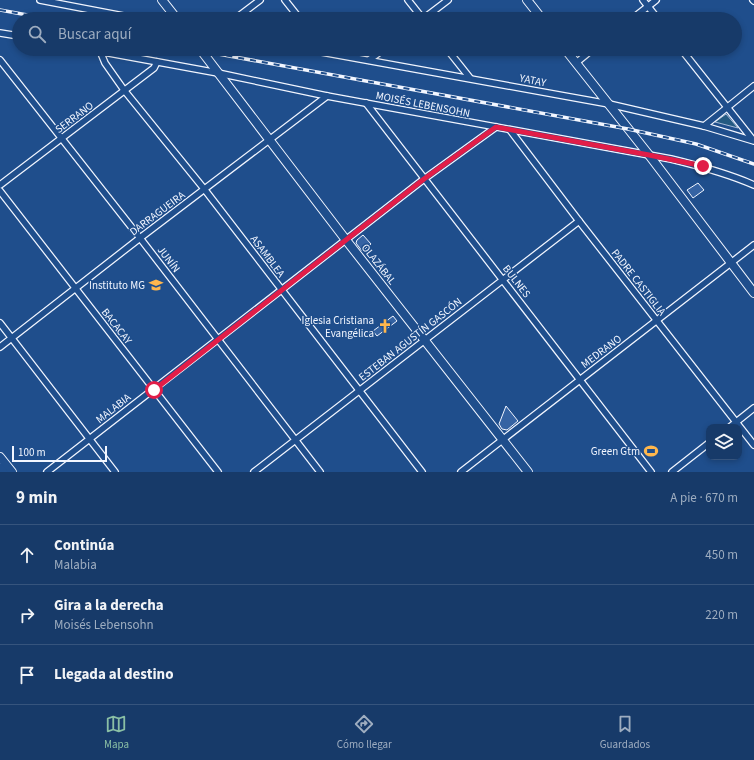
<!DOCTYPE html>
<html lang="es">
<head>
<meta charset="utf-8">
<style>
  :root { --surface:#173a69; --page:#20416f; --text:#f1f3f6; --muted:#9eadc0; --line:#36547d; --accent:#8abfa5 }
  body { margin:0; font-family:"Source Sans 3",sans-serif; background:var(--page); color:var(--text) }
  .controls { position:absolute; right:12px; bottom:12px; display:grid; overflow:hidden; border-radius:8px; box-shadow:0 2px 6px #0003 }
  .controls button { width:36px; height:36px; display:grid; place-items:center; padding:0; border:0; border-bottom:1px solid var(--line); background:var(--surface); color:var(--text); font:20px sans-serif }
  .scale { position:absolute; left:12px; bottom:10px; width:95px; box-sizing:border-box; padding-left:4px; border:2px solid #f2f6ff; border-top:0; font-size:11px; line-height:14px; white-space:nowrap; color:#f2f6ff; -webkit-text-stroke:3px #1f4e8c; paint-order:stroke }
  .stop { position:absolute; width:12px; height:12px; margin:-9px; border:3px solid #e11d48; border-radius:50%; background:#fff }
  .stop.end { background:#e11d48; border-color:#fff; box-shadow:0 1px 4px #0008 }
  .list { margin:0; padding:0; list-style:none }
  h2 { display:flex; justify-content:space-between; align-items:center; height:52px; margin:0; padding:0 16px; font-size:17px }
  h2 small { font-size:13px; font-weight:400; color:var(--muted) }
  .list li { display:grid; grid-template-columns:26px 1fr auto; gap:12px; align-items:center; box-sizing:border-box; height:60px; padding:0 16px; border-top:1px solid var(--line) }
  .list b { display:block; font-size:15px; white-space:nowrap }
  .list p { margin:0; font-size:13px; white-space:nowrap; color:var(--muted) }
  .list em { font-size:13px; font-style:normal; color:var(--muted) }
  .icon { flex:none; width:22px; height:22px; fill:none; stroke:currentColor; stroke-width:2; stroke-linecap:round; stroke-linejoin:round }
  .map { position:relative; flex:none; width:754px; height:472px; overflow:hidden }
  .search { position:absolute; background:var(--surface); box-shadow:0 2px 6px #0003; left:12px; right:12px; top:12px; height:44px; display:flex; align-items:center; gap:10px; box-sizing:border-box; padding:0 14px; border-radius:22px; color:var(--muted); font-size:15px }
  .sheet { height:232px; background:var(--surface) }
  nav { display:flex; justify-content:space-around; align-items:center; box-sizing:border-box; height:56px; border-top:1px solid var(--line); background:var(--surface); font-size:11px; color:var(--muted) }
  nav a { display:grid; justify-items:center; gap:2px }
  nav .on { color:var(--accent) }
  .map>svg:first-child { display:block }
</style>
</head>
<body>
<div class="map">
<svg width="754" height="472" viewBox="0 0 754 472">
  <rect width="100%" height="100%" fill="#1f4e8c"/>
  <polygon fill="#245a82" stroke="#a8bbd7" points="726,114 738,128 715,122"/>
  <g fill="#3563a3" stroke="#f2f6ff">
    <polygon points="698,183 704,190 693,198 687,190"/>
    <polygon points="363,235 371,244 362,251 356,243 357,240"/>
    <polygon points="393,316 397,321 377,336 373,331"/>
    <polygon points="506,406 518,421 507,430 502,429 499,424"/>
  </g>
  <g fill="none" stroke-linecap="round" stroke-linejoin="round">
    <defs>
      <g id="street">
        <polyline points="40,0 139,19"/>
        <polyline points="285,0 300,19"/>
        <polyline points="408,0 423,19"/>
        <polyline points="643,0 658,19"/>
        <polyline points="753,0 754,1"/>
        <polyline points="235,19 260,0"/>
        <polyline points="423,19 448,0"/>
        <polyline points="632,19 656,0"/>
        <polyline points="0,33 19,36"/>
        <path d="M87,49L218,73L327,96L671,159C700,166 727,173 754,185"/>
        <polyline points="305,49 609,104 704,126 754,141"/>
        <polyline points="447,49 470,78"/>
        <polyline points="681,49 753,140"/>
        <polyline points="100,51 105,63 124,90 205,190 422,472"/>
        <polyline points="0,60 140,238 320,472"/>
        <polyline points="369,60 384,49"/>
        <polyline points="576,63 593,49"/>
        <polyline points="366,103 651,472"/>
        <polyline points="704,126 754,86"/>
        <polyline points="510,130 579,221 754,445"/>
        <polyline points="0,185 154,68 157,62"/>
        <polyline points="0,191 218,472"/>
        <polyline points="0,323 115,472"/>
        <polyline points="0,347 140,238 327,96"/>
        <polyline points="730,427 754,408"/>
        <polyline points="47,472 424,179 496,127"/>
        <polyline points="254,472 579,221"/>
        <polyline points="461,472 754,245"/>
        <polyline points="672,472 709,443"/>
      </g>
      <g id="secondary">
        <polyline points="162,0 177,19"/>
        <polyline points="527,0 542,19"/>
        <polyline points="200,49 346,240 528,472"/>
        <polyline points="565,49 649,155 754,293"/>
        <polyline points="0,457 12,472"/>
        <polyline points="0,468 3,472"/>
      </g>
    </defs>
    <use href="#street" stroke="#f2f6ff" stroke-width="8"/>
    <use href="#secondary" stroke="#f2f6ff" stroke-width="10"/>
    <use href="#street" stroke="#1f4e8c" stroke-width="5.5"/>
    <use href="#secondary" stroke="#1f4e8c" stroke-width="8"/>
    <defs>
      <g id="rail">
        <polyline points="0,10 49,19"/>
        <polyline points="191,49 628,129 696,144 754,164"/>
      </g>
    </defs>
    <use href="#rail" stroke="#f2f6ff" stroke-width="3.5"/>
    <use href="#rail" stroke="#1f4e8c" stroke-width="2" stroke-dasharray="6" stroke-linecap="butt"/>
  </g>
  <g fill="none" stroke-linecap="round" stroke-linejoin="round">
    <polyline stroke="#e11d48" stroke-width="5" points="154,390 424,179 496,127 649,155 703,166"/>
  </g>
  <defs>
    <symbol id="school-bare" viewBox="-9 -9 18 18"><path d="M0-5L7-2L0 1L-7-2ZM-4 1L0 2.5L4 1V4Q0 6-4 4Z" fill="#ffb74d" stroke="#1f4e8c" stroke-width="2.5" paint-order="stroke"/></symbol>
    <symbol id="church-bare" viewBox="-9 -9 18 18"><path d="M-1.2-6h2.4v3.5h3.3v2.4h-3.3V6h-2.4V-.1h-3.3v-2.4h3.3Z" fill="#ffb74d" stroke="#1f4e8c" stroke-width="2.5" paint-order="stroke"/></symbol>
    <symbol id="stadium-bare" viewBox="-9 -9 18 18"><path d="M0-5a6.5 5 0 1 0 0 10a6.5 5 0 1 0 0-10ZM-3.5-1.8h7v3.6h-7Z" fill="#ffb74d" stroke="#1f4e8c" stroke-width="2.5" paint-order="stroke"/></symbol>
  </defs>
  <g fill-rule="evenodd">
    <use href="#school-bare" x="146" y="275" width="20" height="20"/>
    <use href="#church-bare" x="375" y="316" width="20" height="20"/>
    <use href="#stadium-bare" x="641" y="441" width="20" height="20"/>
  </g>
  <g text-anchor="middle" stroke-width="3" stroke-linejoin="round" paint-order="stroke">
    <g font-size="11" fill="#f2f6ff" stroke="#1f4e8c">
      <text transform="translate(533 80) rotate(11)" y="4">YATAY</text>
      <text transform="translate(423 104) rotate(11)" y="4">MOISÉS LEBENSOHN</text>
      <text transform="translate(74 117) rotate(-37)" y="4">SERRANO</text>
      <text transform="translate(157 213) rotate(-37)" y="4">DARRAGUEIRA</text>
      <text transform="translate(268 256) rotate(53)" y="4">ASAMBLEA</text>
      <text transform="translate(169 259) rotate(53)" y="4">JUNÍN</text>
      <text transform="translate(379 264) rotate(52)" y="4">OLAZÁBAL</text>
      <text transform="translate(517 281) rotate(52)" y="4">BULNES</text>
      <text transform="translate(639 282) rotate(52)" y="4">PADRE CASTIGLIA</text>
      <text transform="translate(117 326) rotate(52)" y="4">BACACAY</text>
      <text transform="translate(410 339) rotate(-38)" y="4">ESTEBAN AGUSTÍN GASCÓN</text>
      <text transform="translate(601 351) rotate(-37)" y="4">MEDRANO</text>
      <text transform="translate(113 408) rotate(-38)" y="4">MALABIA</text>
    </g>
    <g font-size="11" fill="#f2f6ff" stroke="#1f4e8c" text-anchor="end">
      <text x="145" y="289">Instituto MG</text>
      <text x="374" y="324">Iglesia Cristiana<tspan x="374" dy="13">Evangélica</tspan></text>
      <text x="640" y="455">Green Gtm</text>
    </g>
  </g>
</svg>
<div class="controls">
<button><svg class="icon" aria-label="layers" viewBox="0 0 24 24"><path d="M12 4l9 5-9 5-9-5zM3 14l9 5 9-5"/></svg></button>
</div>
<div class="scale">100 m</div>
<div class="stop" style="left:154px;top:390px"></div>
<div class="stop end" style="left:703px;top:166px"></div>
<div class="search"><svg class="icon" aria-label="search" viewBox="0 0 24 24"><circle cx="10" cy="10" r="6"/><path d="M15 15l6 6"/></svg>Buscar aquí</div>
</div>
<section class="sheet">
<h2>9 min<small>A pie · 670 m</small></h2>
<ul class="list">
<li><svg class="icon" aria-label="ahead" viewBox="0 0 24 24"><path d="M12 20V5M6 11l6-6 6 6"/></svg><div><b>Continúa</b><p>Malabia</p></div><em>450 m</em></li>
<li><svg class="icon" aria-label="right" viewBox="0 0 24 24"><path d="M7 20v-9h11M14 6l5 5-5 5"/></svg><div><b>Gira a la derecha</b><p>Moisés Lebensohn</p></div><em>220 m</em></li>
<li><svg class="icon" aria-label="arrive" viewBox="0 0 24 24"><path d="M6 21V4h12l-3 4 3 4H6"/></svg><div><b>Llegada al destino</b></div></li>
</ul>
</section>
<nav>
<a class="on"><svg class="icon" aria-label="map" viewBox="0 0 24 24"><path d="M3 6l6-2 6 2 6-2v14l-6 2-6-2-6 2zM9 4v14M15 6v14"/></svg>Mapa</a>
<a><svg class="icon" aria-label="directions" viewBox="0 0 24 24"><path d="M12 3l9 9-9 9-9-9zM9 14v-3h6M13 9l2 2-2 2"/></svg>Cómo llegar</a>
<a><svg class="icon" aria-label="saved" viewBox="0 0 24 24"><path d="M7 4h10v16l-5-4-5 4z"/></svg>Guardados</a>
</nav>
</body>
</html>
